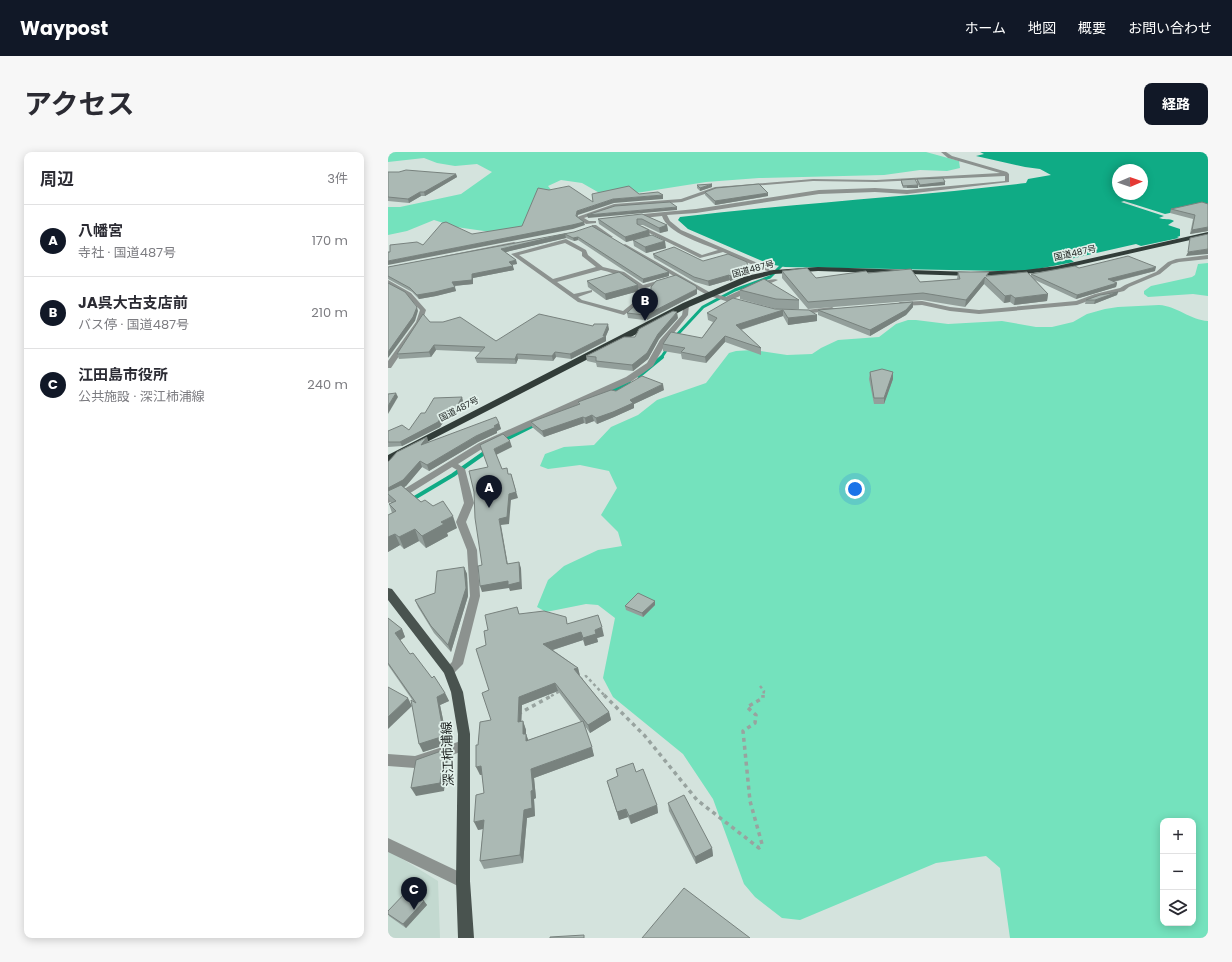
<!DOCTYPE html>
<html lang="ja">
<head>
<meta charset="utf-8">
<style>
  :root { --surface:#fff; --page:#f7f7f7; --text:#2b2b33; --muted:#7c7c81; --line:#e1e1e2; --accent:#111827 }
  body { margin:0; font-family:Poppins,"Noto Sans JP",sans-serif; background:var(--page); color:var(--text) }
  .controls { position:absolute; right:12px; bottom:12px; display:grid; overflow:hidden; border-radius:8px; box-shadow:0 2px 10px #0003 }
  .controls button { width:36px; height:36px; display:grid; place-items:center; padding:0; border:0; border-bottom:1px solid var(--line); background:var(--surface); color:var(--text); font:20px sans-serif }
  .compass { position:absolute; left:724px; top:12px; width:36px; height:36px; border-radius:50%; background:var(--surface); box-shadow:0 2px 10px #0003; rotate:88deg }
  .you { position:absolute; left:467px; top:337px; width:14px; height:14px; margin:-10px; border:3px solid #fff; border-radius:50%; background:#1a73e8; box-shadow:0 0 0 6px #1a73e833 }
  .badge { display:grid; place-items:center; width:26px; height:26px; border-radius:50%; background:var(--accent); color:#fff; font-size:13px; font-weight:700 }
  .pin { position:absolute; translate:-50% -33px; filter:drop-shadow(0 1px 2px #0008) }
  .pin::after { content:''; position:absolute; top:21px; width:14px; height:12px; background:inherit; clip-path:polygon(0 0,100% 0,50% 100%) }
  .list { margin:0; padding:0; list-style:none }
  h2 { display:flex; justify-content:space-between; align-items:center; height:52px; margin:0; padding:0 16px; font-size:17px }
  h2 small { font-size:13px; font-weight:400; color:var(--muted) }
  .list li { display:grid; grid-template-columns:26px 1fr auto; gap:12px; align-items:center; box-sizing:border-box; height:72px; padding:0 16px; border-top:1px solid var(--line) }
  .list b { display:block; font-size:15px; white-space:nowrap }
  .list p { margin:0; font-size:13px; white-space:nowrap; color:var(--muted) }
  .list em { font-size:13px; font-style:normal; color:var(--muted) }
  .icon { flex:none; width:22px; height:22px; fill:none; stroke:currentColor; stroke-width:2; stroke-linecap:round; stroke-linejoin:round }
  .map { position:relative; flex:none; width:820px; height:786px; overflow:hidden; border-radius:8px }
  header { display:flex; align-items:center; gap:24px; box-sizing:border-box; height:56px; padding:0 20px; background:var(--accent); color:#fff }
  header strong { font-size:19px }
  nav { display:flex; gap:22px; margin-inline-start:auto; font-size:14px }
  .intro { display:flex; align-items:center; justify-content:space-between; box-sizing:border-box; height:96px; padding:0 24px }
  h1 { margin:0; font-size:28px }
  .button { padding:10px 18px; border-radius:8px; background:var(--accent); color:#fff; font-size:14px; font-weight:700 }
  main { display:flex; gap:24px; padding:0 24px }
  aside { flex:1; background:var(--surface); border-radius:8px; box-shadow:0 2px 10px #0003 }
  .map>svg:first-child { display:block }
</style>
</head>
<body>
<header>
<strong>Waypost</strong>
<nav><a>ホーム</a><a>地図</a><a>概要</a><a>お問い合わせ</a></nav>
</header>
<div class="intro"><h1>アクセス</h1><a class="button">経路</a></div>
<main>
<aside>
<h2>周辺<small>3件</small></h2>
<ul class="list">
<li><span class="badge">A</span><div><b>八幡宮</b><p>寺社 · 国道487号</p></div><em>170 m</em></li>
<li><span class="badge">B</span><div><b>JA呉大古支店前</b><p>バス停 · 国道487号</p></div><em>210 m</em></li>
<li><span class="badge">C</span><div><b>江田島市役所</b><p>公共施設 · 深江柿浦線</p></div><em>240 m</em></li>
</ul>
</aside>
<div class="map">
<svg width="820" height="786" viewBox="0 0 820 786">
  <rect width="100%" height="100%" fill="#d4e3dd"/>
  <polygon fill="#c3d9d0" points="0,698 50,729 52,786 0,786"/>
  <g fill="#74e2bd" fill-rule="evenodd">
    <polygon points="0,0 538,0 571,9 572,16 559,19 532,18 496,23 371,26 318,30 242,42 215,43 194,31 173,28 160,34 173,50 160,71 103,80 68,75 46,68 19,79 0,83 0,55 12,55 73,42 104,20 89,12 67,14 49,11 36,6 0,10"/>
    <polygon points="820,111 820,144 805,142 760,145 756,142 756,139 763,134 804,125 807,123 810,112"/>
    <path d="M771,153C789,154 802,168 820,169V786H622L612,716L598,704L548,711L412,768L394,766L367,745L356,732L325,647L295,602L225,545L215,526L227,466L210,453L198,452L158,460L149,455L160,428L176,414L210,398L234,394L230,380L213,363L229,336L221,319L192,313L160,317L152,314L157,302L176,295L206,293L223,275L250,263L269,248L318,231L341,201L348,199L365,198L399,203L424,202L433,196L450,188L491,185L508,172L520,168H528L560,172L614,169L648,175H664L685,170L699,162L717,157L730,155ZM775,669H805V771H775Z"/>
  </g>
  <path fill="#0fab85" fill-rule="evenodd" d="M592,0H820V53L777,62L736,49L733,50L776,64L771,66C776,68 781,66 786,69L780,73L792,77V84L789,85L791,86L753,94L748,92L682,107L686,110L644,118L616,119L397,115L381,112L300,77L290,68L292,65C407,51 523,45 638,31L640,27L663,23L652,17L637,15L588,4L596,2ZM730,18H754V42H730Z"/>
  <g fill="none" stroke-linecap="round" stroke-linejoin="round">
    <g stroke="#0fab85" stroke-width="3">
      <polyline points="287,185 315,155 347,138 382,125 395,112"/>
      <polyline points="273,206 281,194"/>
    </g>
    <g stroke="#0fab85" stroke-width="4">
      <polyline points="251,224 274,205"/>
      <polyline points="221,241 241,230"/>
      <polyline points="114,289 148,272"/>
      <polyline points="23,348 65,323 99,299"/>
    </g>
    <g stroke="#98a39f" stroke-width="2.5" stroke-dasharray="3 3" stroke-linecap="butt">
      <polyline points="192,528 198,524 217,544"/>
      <polyline points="372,534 376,539 375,544"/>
      <polyline points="163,544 172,539"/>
    </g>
    <g stroke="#98a39f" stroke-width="3.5" stroke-dasharray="4 4" stroke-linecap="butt">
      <polyline points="216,543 257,584 309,648 371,696 374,692 362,649 355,579 367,571 368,563 359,555 375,546 375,543"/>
      <polyline points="130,562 165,543"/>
    </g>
    <g fill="#8c928f" fill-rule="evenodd">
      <path d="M553,0H558L564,4L619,20L621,22V30L519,42L487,40L431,42L308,61L279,63L282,69L293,78L388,119V121L386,122L335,100L312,106L249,75L254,74L314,103L330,98C314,91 279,81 274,64L245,67L242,65L245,63L308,57L431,38L487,36L519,38L617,29V24L488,30L425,29L353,35L328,38L294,50L227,55L196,66L201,69H208V71L198,72L189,65L226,52L293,47L327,35L353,33L425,27L488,28L612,21L560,6Z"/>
      <polygon points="204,73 208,73 225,85 220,86 204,75"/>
      <path d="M178,87L198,98L200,103L215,115L236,120L255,133L279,126L282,128L258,136L263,142L262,143L236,163L190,150L123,102ZM177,91L194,100V104L208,115L165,127L131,103ZM213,118C230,122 245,128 256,142L235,159L194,148L190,145L204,140V138L186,142L169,130Z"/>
      <polygon points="126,90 128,91 128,93 59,106 56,104"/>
      <path d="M237,92L323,141L338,145C347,141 383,123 390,128L345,147L355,151V153L353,154L319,143L235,95L234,94Z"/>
      <polygon points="820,103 820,107 791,110 784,112 772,122 741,135 736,139 711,145 689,153 591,162 562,159 534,153 512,154 509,152 512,150 534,149 562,155 591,158 688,149 707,142 732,136 737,133 768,120 780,110 788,107"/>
      <polygon points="0,128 23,141 38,158 34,170 3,216 0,216 0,209 28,170 32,158 19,143 0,133"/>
      <polygon points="296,152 301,153 300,163 278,191 265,214 244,229 97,295 70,312 77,317 86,351 78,370 89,398 92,444 75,512 65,522 61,524 57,522 55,519 64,510 82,444 79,398 68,370 76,351 69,318 64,315 19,343 0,351 0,345 13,339 91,291 238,225 259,211 272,188 294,163"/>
      <polygon points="444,155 447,157 446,158 410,163 407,161 410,159"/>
      <polygon points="76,588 81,589 82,593 81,597 27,616 0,614 0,602 27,604"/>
      <polygon points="0,686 80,724 82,729 80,734 75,736 70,734 0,700"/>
    </g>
    <polygon fill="#49534f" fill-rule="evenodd" points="0,436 4,437 65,516 75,540 82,582 82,729 86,786 70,786 68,729 70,582 63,540 56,521 0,448"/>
    <polygon fill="#323d39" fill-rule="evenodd" points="820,80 820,84 669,118 637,122 583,124 430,119 386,122 364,128 301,155 0,310 0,303 295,151 358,124 386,118 430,115 583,120 637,118 669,114"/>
  </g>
  <g fill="#939f9b" fill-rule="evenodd">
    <polygon points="0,20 68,22 69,25 37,44 33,44 21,51 0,49"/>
    <polygon points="529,27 557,33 531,35 529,30"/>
    <polygon points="513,28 530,36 515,36 513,30"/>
    <polygon points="309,33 324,35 312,39 309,36"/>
    <polygon points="317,40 380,44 327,53 317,43"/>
    <polygon points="820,52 820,79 802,82 805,67 782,61 783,57"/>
    <polygon points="254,62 279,73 280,79 272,81 255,73 250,73 262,84 278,96 258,101 246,94 245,88 238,90 211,72 210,67"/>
    <polygon points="186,80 281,124 255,131 190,88 186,89 178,86 117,100 128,108 129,112 124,113 126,118 85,126 85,132 66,134 68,139 48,144 31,147 24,140 0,127 0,115"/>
    <polygon points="265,102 360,117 360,122 342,129 342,128 321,134 307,130 266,106"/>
    <polygon points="691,116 767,119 726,130 729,131 728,135 688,147 647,128 660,142 659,149 626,153 622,150 616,151 596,132 577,155 534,148 420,157 394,126 394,119 428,126 480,121 532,130 569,127 570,120 600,123 643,124 643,122"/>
    <polygon points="199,129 251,139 218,148 200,135"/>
    <polygon points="352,138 411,148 411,157 388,157 352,147"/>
    <polygon points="730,140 729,143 706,152 697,152 698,148"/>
    <polygon points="309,142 259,168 259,167 256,168 240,166 239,161"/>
    <polygon points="525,150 525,155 518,163 482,184 430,163 430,158"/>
    <polygon points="387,157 429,163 429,169 400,173 395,164 353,178 373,196 373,203 337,190 318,211 294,207 293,202 275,199 275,192 314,186 325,170 320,168 319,161"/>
    <polygon points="290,166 271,187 260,207 245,219 209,215 208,211 199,209 198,204 247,185"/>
    <polygon points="42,170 108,189 205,174 221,177 218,184 218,189 183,207 168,205 165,209 130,207 128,212 89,211 87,206 93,200 48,198 43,205 11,207 9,202"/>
    <polygon points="482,220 505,220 505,227 496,252 486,252 481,227"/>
    <polygon points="276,238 246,252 246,256 226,265 209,272 206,269 198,272 196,271 156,285 144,275 143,270 190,253 190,250 228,239"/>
    <polygon points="74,245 75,250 68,263 60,263 52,275 14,294 0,295 0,279 21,278 37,261"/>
    <polygon points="111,271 113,277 109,279 109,281 90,290 41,319 34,315 18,334 16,335 33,350 69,376 59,381 60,384 38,396 31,389 16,397 12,393 0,400 4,361 1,352 3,351 0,345 0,310 41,290"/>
    <polygon points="76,415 79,422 80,444 63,500 46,481 30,455 27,448 47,441"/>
    <polygon points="267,449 267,453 255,465 238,458 237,454"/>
    <path d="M129,455L131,462L179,472L216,484L209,486L210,490L197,494L195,488L165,498L190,516L192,524L221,560L223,568L202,581L197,574L206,604L146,626L148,646L146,647L147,664L139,666L135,711L96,717L92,709L95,677L90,678L96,641L94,623H92L90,593L103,568L98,493L100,478ZM170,539L193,570L140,588L138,582V578L135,569L133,570L134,553Z"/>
    <polygon points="0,466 14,477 17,485 12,488 22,502 57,541 61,549 52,553 60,592 35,600 25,549 0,513"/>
    <polygon points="228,617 248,620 269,653 270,661 243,672 240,665 231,668 219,629 230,625"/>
    <polygon points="280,651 324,696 325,704 308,712 281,659"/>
    <polygon points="36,749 39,753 18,776 1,764 0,762 0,759"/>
  </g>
  <g fill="#78827e">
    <polygon points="68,22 69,25 37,44 36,40"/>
    <polygon points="557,30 557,33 531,35 532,33"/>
    <polygon points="324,32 324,35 312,39 312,36"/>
    <polygon points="530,33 530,36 519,36 519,34"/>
    <polygon points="32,40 33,44 21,51 20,47"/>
    <polygon points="380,41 380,44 327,53 327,49"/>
    <polygon points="275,43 275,47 226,51 190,63 189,67 188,64 189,59 225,47"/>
    <polygon points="289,55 289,58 200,66 199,63"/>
    <polygon points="196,70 197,73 185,77 0,113 0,109"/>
    <polygon points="279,73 280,79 272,81 271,76"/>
    <polygon points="820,75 820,79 802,82 804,78"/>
    <polygon points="261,78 262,84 238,90 237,85"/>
    <polygon points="177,82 178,86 114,101 113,97"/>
    <polygon points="190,85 190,88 186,89 185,86"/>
    <polygon points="277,89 278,96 258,101 257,95"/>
    <polygon points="820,97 820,102 798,104 800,100"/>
    <polygon points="128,108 129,112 122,113 121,110"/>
    <polygon points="125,114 126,118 85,126 85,132 65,134 64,130 84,122"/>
    <polygon points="768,115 767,119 719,131 720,127"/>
    <polygon points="360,117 360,122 342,129 342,124"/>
    <polygon points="281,120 281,124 255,131 255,127"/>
    <polygon points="341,123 342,128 321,134 320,129"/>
    <polygon points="597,125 596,132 577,155 578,148"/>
    <polygon points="729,131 728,135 688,147 689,143"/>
    <polygon points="250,133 251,139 218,148 217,142"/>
    <polygon points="67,135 68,139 48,144 31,147 29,143"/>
    <polygon points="309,137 309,142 259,168 259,167 256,168 256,163"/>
    <polygon points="730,140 729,143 706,152 707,148"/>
    <polygon points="660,142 659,149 626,153 627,146"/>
    <polygon points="623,143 622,150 616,151 617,144"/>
    <polygon points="525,150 525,155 518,163 482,184 482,178"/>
    <polygon points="29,155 30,159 27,169 0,206 0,200"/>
    <polygon points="395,158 395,164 348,179 348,173"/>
    <polygon points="289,160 290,166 271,187 260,207 245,219 244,213 270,182"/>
    <polygon points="429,163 429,169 400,173 400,166"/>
    <polygon points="220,172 221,177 218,184 218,189 183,207 182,202 215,184"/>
    <polygon points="337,184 337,190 318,211 317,205"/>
    <polygon points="46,193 48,198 43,205 41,200"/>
    <polygon points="167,200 168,205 165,209 164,204"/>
    <polygon points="129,202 130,207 128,212 127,207"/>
    <polygon points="505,220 505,227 496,252 496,246"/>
    <polygon points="275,232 276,238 246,252 246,256 226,265 209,272 208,266 242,248"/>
    <polygon points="8,241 10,245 0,262 0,254"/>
    <polygon points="74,245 75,250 68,263 67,258"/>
    <polygon points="58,258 60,263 52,275 14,294 12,290"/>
    <polygon points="204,263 206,269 198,272 197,266"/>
    <polygon points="195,265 196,271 156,285 154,279"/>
    <polygon points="111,271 113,277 109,279 109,281 90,290 41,319 39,313"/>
    <polygon points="39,285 41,291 33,293"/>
    <polygon points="122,289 124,295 108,303 106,297"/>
    <polygon points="32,309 34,315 18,334 1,343 0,342 0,336"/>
    <polygon points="123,322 130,346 123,348 121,372 113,373 121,419 119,412 111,367"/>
    <polygon points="65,364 69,376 59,381 60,384 38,396 34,384 53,370"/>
    <polygon points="27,377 31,389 16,397 11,385"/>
    <polygon points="7,382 12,393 0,400 0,385"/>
    <polygon points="131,410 133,416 134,437 122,439 121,436 94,440 92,434"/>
    <polygon points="76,415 79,422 80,444 63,500 60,493"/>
    <polygon points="267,449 267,453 255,465 254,461"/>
    <polygon points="214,475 216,484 209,486 210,490 197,494 195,486 207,478"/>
    <polygon points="14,477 17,485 11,489 7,481"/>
    <polygon points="193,480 195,488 158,500 155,492"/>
    <polygon points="190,516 192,524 186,517"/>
    <polygon points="167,531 170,539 134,553 133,579 130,570 131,545"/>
    <polygon points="57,541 61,549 52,553 60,592 35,600 31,592 49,545"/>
    <polygon points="20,546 24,554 0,577 0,565"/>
    <polygon points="221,560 223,568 202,581 200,573"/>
    <polygon points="135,569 138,578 138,582 141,590 141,597 135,582"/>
    <polygon points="204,595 206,604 146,626 148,646 146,647 147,664 139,666 135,711 132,703 136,658 143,639 143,617"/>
    <polygon points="56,598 60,606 56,639 28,644 23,636"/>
    <polygon points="93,614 97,622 92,623 88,615"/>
    <polygon points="269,653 270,661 243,672 241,664"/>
    <polygon points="238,657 240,665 231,668 229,660"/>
    <polygon points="96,668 99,676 90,678 86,670"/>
    <polygon points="324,696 325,704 308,712 307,705"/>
    <polygon points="36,749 39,753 18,776 15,772"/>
  </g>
  <g fill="#abb9b4" stroke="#78827e">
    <polygon points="18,18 68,22 36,40 32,40 20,47 0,45 0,20 11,20"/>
    <polygon points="555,26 557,30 532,33 529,27"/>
    <polygon points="527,27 530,33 515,34 513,28"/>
    <polygon points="324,32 312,36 309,33"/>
    <polygon points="371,32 380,41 327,49 317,40 328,36"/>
    <polygon points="181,34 205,50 204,42 241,34 251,42 270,40 275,43 225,47 189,59 188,64 196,70 184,73 0,109 0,100 2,100 2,93 29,90 35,93 54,71 58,70 84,82 134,74 150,36 161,38"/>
    <polygon points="282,50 289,55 199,63 227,54"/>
    <polygon points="814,50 820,52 820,75 804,78 807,63 783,57"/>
    <polygon points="254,62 279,73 271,76 254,67 249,67 249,72 261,78 237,85 210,67"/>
    <polygon points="204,74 281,120 255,127 190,85 185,86 177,82 113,97 128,108 121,110 125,114 84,122 84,128 64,130 67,135 47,140 29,143 22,136 0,124 0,115 186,80"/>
    <polygon points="820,82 820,97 800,100 802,86"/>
    <polygon points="264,83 277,89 257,95 245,88"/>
    <polygon points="286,95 315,109 340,102 359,110 360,117 342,124 341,123 320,129 306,125 265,102"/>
    <polygon points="740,104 768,115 720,127 729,131 689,143 643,122 687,114 691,116"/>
    <polygon points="419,116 428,126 478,119 480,121 523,117 532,130 572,127 570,120 601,120 598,124 639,120 660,142 627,146 623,143 617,144 597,125 578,148 535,141 420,150 394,119"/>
    <polygon points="231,120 250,133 217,142 199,129"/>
    <polygon points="288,123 308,134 309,137 258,163 259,162 256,163 239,161 263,138 263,135 268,129"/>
    <polygon points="376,127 411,148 388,147 352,138"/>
    <polygon points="0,131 17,140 29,155 25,165 0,200"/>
    <polygon points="730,140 707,148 698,148 712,143"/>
    <polygon points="345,146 387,157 421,158 429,163 400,166 395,158 348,173 373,196 337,184 317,205 293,200 297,196 275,192 283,180 314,186 329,166 319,161"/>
    <polygon points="525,150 518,158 482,178 430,158"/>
    <polygon points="285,159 289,160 270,182 259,201 244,213 208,209 208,205 198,204 236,185 247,185 251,177"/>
    <polygon points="35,162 42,170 55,170 72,165 108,189 151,162 205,174 206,172 220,172 215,184 218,184 182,202 167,200 164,204 129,202 127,207 87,206 97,195 46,193 41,200 9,202"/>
    <polygon points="494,217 505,220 496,246 486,246 482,220"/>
    <polygon points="254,224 275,232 242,248 245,251 225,260 208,266 204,263 197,266 195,265 154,279 143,270 192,252 190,250 223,238 228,239"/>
    <polygon points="8,241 0,254 0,242"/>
    <polygon points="74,245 67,258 58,258 50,270 12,290 0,290 0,279 14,273 21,278 33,261 37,261 46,246"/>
    <polygon points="108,265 111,271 106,274 108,275 88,284 39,313 32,309 15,328 0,336 0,310 9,300 39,285 33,293"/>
    <polygon points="115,282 122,289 106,297 114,317 119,316 120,322 123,322 128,340 121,342 119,365 111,367 119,412 131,410 132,430 120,433 120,429 92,434 90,414 94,413 87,366 86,340 81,319 100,315 92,293"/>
    <polygon points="13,333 33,350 37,348 45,354 55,349 65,364 53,370 56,372 34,384 27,377 11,385 7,382 0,385 0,363 8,359 1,352 8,349 0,342 0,339"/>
    <polygon points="76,415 78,436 60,493 43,474 27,448 47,441 49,419"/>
    <polygon points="250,441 267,449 254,461 237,454"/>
    <polygon points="129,455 131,462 156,459 178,465 179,472 210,463 214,475 207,478 208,482 195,486 193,480 155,492 190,516 186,517 221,560 200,573 167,531 131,545 130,570 135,569 135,582 138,582 138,589 195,569 204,595 143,617 145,638 143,639 144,656 136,658 132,703 92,709 96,668 86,670 88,643 96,641 93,614 88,615 88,593 90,593 92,570 103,568 94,541 101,538 88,497 98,493 96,479 100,478 97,463"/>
    <polygon points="0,466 14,477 7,481 22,502 25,501 44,526 46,524 57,541 49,545 56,584 31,592 23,548 28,551 0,511"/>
    <polygon points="0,535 20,546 0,565"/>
    <polygon points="56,598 52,631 23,636 28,608"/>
    <polygon points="245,611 248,620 255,617 269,653 241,664 238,657 229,660 219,629 230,624 228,617"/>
    <polygon points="296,643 324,696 307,705 280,651"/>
    <polygon points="296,736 362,786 254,786"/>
    <polygon points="20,738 36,749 15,772 0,762 0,759"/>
    <polygon points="196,783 196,786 162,786 162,785"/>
  </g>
  <g text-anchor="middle" stroke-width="3.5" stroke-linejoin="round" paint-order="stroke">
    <g font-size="9" fill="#1d2220" stroke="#e1f0ea">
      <text transform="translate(687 101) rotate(-12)" y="3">国道487号</text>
      <text transform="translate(365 117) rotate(-15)" y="3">国道487号</text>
      <text transform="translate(71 257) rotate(-27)" y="3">国道487号</text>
    </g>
    <g font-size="13" fill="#1d2220" stroke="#e1f0ea">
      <text transform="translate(59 602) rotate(-92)" y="5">深江柿浦線</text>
    </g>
  </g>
</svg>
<div class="controls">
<button>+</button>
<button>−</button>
<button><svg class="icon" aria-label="layers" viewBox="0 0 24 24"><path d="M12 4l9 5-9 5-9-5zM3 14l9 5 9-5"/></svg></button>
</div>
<svg class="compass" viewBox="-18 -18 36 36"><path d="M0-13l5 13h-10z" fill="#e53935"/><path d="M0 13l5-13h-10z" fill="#7c7c81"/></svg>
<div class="you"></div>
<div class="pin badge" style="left:101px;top:356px">A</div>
<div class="pin badge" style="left:257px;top:169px">B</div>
<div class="pin badge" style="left:26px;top:758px">C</div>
</div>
</main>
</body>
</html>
